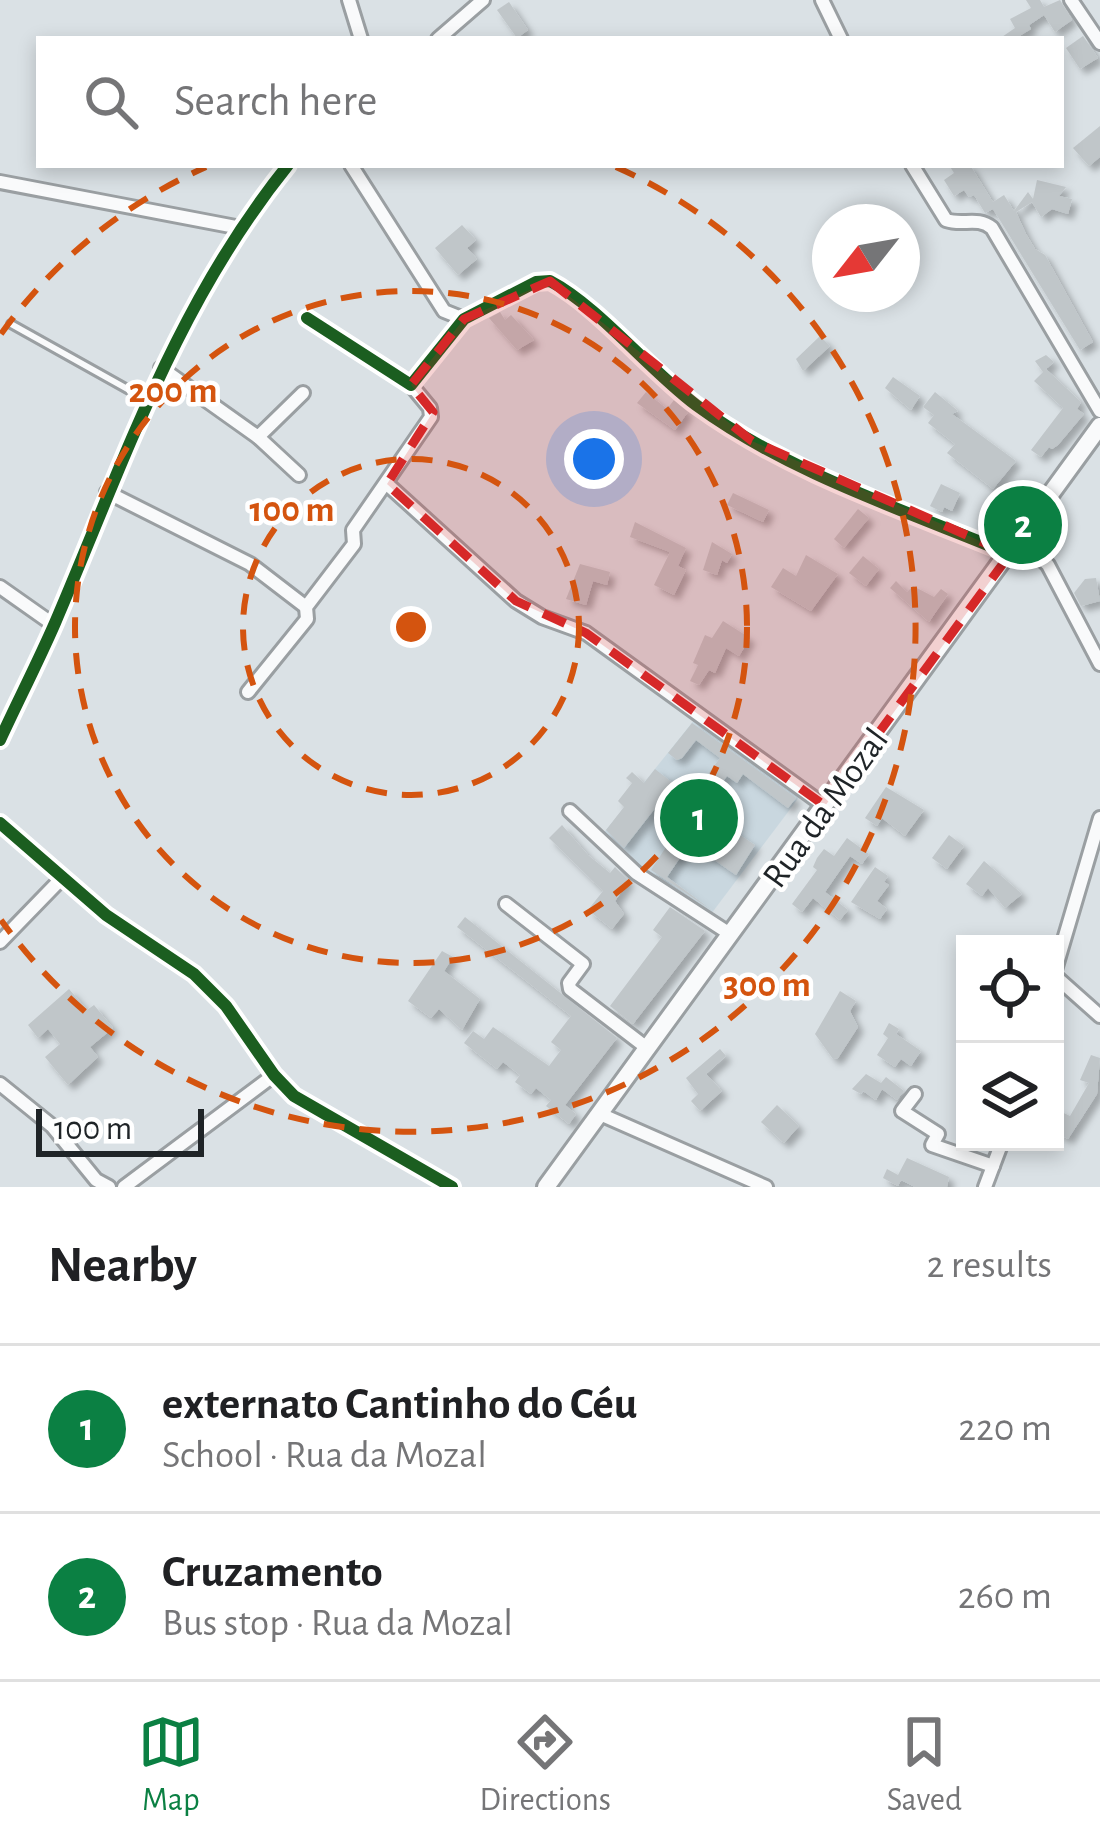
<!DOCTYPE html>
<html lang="en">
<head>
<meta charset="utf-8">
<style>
  :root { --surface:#fff; --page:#f6f6f6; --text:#202124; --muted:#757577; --line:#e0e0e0; --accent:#0b8043 }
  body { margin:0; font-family:"Alegreya Sans",sans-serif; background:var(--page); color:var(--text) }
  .controls { position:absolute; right:36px; bottom:36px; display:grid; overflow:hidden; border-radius:0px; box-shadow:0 6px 18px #0003 }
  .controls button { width:108px; height:108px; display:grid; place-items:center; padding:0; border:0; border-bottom:3px solid var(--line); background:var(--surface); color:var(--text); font:60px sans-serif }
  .compass { position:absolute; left:812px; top:204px; width:108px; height:108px; border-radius:50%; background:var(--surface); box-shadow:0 6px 18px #0003; rotate:239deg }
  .scale { position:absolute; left:36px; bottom:30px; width:168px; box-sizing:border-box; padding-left:12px; border:6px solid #1f2427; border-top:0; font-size:33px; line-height:42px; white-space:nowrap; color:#1f2427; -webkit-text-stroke:9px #fff; paint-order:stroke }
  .you { position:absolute; left:594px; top:459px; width:42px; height:42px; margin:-30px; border:9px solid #fff; border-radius:50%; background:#1a73e8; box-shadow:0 0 0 18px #1a73e833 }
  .badge { display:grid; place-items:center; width:78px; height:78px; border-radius:50%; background:var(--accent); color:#fff; font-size:39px; font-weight:700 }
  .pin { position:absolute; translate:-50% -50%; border:6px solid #fff; box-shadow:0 3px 12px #0006 }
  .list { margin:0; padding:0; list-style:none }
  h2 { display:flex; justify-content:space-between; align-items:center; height:156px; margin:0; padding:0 48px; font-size:51px }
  h2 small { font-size:39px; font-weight:400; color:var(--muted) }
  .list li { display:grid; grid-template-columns:78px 1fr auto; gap:36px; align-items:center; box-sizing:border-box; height:168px; padding:0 48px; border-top:3px solid var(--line) }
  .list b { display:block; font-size:45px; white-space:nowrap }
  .list p { margin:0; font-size:39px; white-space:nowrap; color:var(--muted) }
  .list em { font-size:39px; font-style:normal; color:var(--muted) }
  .icon { flex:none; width:66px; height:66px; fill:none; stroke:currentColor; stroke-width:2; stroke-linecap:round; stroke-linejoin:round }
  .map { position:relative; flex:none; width:1100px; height:1187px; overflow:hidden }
  .search { position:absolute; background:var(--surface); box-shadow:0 6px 18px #0003; left:36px; right:36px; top:36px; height:132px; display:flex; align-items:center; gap:30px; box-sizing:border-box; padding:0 42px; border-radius:0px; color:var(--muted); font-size:45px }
  .sheet { height:492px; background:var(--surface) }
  nav { display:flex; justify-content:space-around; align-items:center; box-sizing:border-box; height:168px; border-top:3px solid var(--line); background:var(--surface); font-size:33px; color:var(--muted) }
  nav a { display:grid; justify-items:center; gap:6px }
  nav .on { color:var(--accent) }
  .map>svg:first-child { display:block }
</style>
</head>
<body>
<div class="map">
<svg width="1100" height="1187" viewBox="0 0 1100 1187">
  <defs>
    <filter id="shadow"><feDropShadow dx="5.5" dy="5.5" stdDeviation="3" flood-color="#0004"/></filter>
  </defs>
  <rect width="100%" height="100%" fill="#dae1e5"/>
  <polygon fill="#c9d7df" points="695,719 800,796 708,918 647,876 602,835"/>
  <g fill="#c0c6c9" filter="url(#shadow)">
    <polygon points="1026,0 1040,0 1044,7 1060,0 1072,20 1055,32 1044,15 1029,25 1031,29 1014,39 999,39 1015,28 1010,19 1031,8"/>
    <polygon points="509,2 528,30 517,38 497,10"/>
    <polygon points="1083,36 1098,58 1080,69 1066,48"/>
    <polygon points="1100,126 1100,157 1089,166 1073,148"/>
    <polygon points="949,165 970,165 993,202 1004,195 1014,211 1028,192 1033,199 1037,180 1066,187 1059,196 1072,199 1068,214 1052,209 1041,217 1032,202 1016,212 1026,234 1035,249 1045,255 1093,342 1080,350 993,209 985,213 974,195 969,197 964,190 954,196 944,180 954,173"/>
    <polygon points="462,225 476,240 467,248 477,259 458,275 435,248"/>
    <polygon points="500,312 505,320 511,315 534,340 517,350 489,318"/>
    <polygon points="820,336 830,346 803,371 796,359"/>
    <polygon points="1046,355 1054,362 1046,369 1081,402 1077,409 1084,414 1058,445 1052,449 1049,447 1041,457 1031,450 1063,408 1034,381 1043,372 1035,361"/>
    <polygon points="893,377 920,396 911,410 885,388"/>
    <polygon points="646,392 667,409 674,400 688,412 675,430 637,403"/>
    <polygon points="935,392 958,411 952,414 1016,461 993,489 947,453 955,444 928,423 934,415 923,407"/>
    <polygon points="941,484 960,493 952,511 944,507 942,512 930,506"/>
    <polygon points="733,493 769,510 763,522 727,505"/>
    <polygon points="858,509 869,518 844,548 834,539"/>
    <polygon points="635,522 686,548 678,566 686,570 674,595 654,585 670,552 630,537"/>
    <polygon points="712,542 732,554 727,563 722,560 717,575 703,570"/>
    <polygon points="806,555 838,574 811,611 771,587 783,568 796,576"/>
    <polygon points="863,556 879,569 866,586 849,573"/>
    <polygon points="580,564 610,572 607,585 593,581 586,605 566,599"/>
    <polygon points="1096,578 1100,601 1081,606 1074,593 1085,579"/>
    <polygon points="896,581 907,592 913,586 934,597 941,589 948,594 929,622 890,588"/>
    <polygon points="723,621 750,638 739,656 726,648 715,673 709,670 699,685 690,681 698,665 693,663 705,635 712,638"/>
    <polygon points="692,723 796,798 788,808 743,774 737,783 727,776 722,783 709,773 720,758 696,740 682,758 677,760 668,753"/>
    <polygon points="655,769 674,784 624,848 606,830 624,807 618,801 632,783 626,778 632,772 644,783"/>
    <polygon points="697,782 706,788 695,805 755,845 736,875 690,843 667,877 713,911 651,870 685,818 677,813"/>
    <polygon points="886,787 924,810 905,836 882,818 877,826 865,818"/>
    <polygon points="562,825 588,855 610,873 615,867 629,881 615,901 624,914 612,929 588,910 603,891 549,838"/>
    <polygon points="949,835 964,846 947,869 932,858"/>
    <polygon points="847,838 869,854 862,864 850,856 825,892 848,910 840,920 813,898 802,912 792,904 817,870 813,867 817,858 824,849 834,856"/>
    <polygon points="984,861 1022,894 1005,908 988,888 982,896 966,884"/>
    <polygon points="875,867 888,876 884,882 889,885 877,901 887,909 880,919 851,902"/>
    <polygon points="670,907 705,931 633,1024 610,1006 662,937 653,930"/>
    <polygon points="465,917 617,1038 565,1105 576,1114 569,1124 546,1106 551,1100 536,1088 531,1094 515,1082 520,1075 503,1062 497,1069 464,1043 473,1031 484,1039 493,1027 549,1066 561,1050 551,1042 571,1016 457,927"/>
    <polygon points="442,951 453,957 444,971 480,999 462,1030 439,1009 431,1018 408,1001"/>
    <polygon points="69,989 87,1010 94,1005 113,1028 90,1047 98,1057 68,1085 45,1057 60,1044 48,1029 38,1038 28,1025"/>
    <polygon points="840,991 856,1001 850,1011 858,1027 838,1058 833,1059 815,1034"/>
    <polygon points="889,1023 899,1029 896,1034 921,1051 911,1066 901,1059 895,1067 877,1055 888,1038 883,1034"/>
    <polygon points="720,1049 726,1056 706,1074 722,1091 700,1111 691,1101 698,1094 686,1078"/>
    <polygon points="1091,1055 1100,1058 1097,1094 1068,1139 1056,1132 1060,1125 1055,1122 1055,1109 1070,1116 1089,1083 1080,1080"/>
    <polygon points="866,1074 881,1083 886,1077 904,1091 897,1100 882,1089 876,1100 863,1091 861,1094 852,1089"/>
    <polygon points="777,1105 799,1126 784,1143 761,1122"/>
    <polygon points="907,1158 949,1177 947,1187 915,1187 901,1180 898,1186 883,1178 887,1169 898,1175"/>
  </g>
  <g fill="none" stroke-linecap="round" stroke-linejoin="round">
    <defs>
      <polyline id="service" points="11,324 147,400"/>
      <g id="minor">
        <polyline points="349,0 361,39"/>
        <polyline points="822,0 841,39"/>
        <polyline points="1071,0 1100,43"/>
        <polyline points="438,39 483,0"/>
        <polyline points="351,165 444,311 464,319"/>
        <path d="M912,165L946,220C963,226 977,216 992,228L1100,411"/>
        <polyline points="0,182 241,228"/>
        <path d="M307,318L411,385L464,319L536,282L550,281C598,306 649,370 696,405C789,473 904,510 1010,554"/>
        <polyline points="161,368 258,437 303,393"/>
        <polyline points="258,437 299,475"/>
        <polyline points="387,484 516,601 542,617 586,633 825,806"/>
        <polyline points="107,492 250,564 306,607"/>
        <polyline points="1020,538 1048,565 1100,664"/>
        <polyline points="0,587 54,625"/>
        <polyline points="248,692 307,619 306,607 354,544 353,530 431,417 430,408 411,385"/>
        <path d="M0,740C18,701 38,662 55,623C124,462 176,304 288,165"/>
        <polyline points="570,811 636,873 730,934"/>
        <polyline points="0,823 106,915 194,974 226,1006 274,1075 294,1096 452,1187"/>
        <polyline points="506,904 583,964 569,983 570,989 647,1048"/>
        <polyline points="0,942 63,877"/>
        <polyline points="1055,970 1100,818"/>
        <polyline points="1055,976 1100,1016"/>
        <polyline points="0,1084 52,1126 96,1180 109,1187"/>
        <polyline points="915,1094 902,1111 938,1134 932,1145 993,1166"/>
        <polyline points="600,1114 766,1187"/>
        <polyline points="124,1187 274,1075"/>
        <polyline points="985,1187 1002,1142"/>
      </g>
      <polyline id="secondary" points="546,1187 1100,426"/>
    </defs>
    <use href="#service" stroke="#9a9fa2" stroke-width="12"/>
    <use href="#minor" stroke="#9a9fa2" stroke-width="18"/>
    <use href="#secondary" stroke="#9a9fa2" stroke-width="22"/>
    <use href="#service" stroke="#f9fafb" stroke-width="6"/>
    <use href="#minor" stroke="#f9fafb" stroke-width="12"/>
    <use href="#secondary" stroke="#f9fafb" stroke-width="16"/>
    <defs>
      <g id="cycleway">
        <path d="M307,318L411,385L464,319L536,282L550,281C598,306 649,370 696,405C789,473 904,510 1010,554"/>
        <path d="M0,740C18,701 38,662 55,623C124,462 176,304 288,165"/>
        <polyline points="0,823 106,915 194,974 226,1006 274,1075 294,1096 452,1187"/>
      </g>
    </defs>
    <use href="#cycleway" stroke="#fff" stroke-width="20"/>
    <use href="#cycleway" stroke="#1b5e20" stroke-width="12"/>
  </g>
  <path fill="#d62828" fill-opacity="0.2" stroke="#d62828" stroke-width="9" stroke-dasharray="24 15" stroke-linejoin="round" d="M550,281L752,441L1010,554L825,806L586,633L516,601L387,484L433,412L411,385L464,319Z"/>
  <g fill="none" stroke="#d4540f" stroke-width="6" stroke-dasharray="21 15">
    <circle cx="411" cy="627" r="168"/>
    <circle cx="411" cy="627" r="336"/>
    <path d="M1 334A504 504 0 0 1 206 167M616 167A504 504 0 1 1 1 920"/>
  </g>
  <g text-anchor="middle" stroke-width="9" stroke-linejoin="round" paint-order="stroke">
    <g font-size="36" fill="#1f2427" stroke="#fff">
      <text transform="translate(824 807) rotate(-54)" y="13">Rua da Mozal</text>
    </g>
  </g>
  <circle cx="411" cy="627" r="18" fill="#d4540f" stroke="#fff" stroke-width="6"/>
  <g font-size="36" text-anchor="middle" font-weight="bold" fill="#d4540f" stroke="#fff" stroke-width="9" stroke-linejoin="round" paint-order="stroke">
    <text x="173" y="402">200 m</text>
    <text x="292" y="521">100 m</text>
    <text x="767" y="996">300 m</text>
  </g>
</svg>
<div class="controls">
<button><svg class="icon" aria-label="locate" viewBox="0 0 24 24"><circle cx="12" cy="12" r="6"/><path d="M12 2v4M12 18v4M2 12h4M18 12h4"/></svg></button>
<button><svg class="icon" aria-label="layers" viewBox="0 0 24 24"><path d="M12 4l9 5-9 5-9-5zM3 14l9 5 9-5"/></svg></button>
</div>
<svg class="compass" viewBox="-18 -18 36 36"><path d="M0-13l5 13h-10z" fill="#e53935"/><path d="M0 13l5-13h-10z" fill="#757577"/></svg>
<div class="scale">100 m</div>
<div class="you"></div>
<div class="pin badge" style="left:699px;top:818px">1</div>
<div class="pin badge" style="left:1023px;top:525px">2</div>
<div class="search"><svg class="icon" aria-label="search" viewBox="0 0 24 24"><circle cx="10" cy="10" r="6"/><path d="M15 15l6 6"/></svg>Search here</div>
</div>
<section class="sheet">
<h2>Nearby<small>2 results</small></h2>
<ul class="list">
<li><span class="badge">1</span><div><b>externato Cantinho do Céu</b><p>School · Rua da Mozal</p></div><em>220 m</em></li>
<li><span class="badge">2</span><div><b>Cruzamento</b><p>Bus stop · Rua da Mozal</p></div><em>260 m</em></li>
</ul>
</section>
<nav>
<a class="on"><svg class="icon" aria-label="map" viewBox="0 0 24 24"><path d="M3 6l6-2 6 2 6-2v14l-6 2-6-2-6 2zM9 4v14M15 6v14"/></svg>Map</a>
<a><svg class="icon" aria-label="directions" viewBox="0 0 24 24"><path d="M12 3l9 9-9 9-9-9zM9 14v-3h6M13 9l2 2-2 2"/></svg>Directions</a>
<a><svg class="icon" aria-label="saved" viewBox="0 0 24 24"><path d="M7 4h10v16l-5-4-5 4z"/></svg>Saved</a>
</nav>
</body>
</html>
